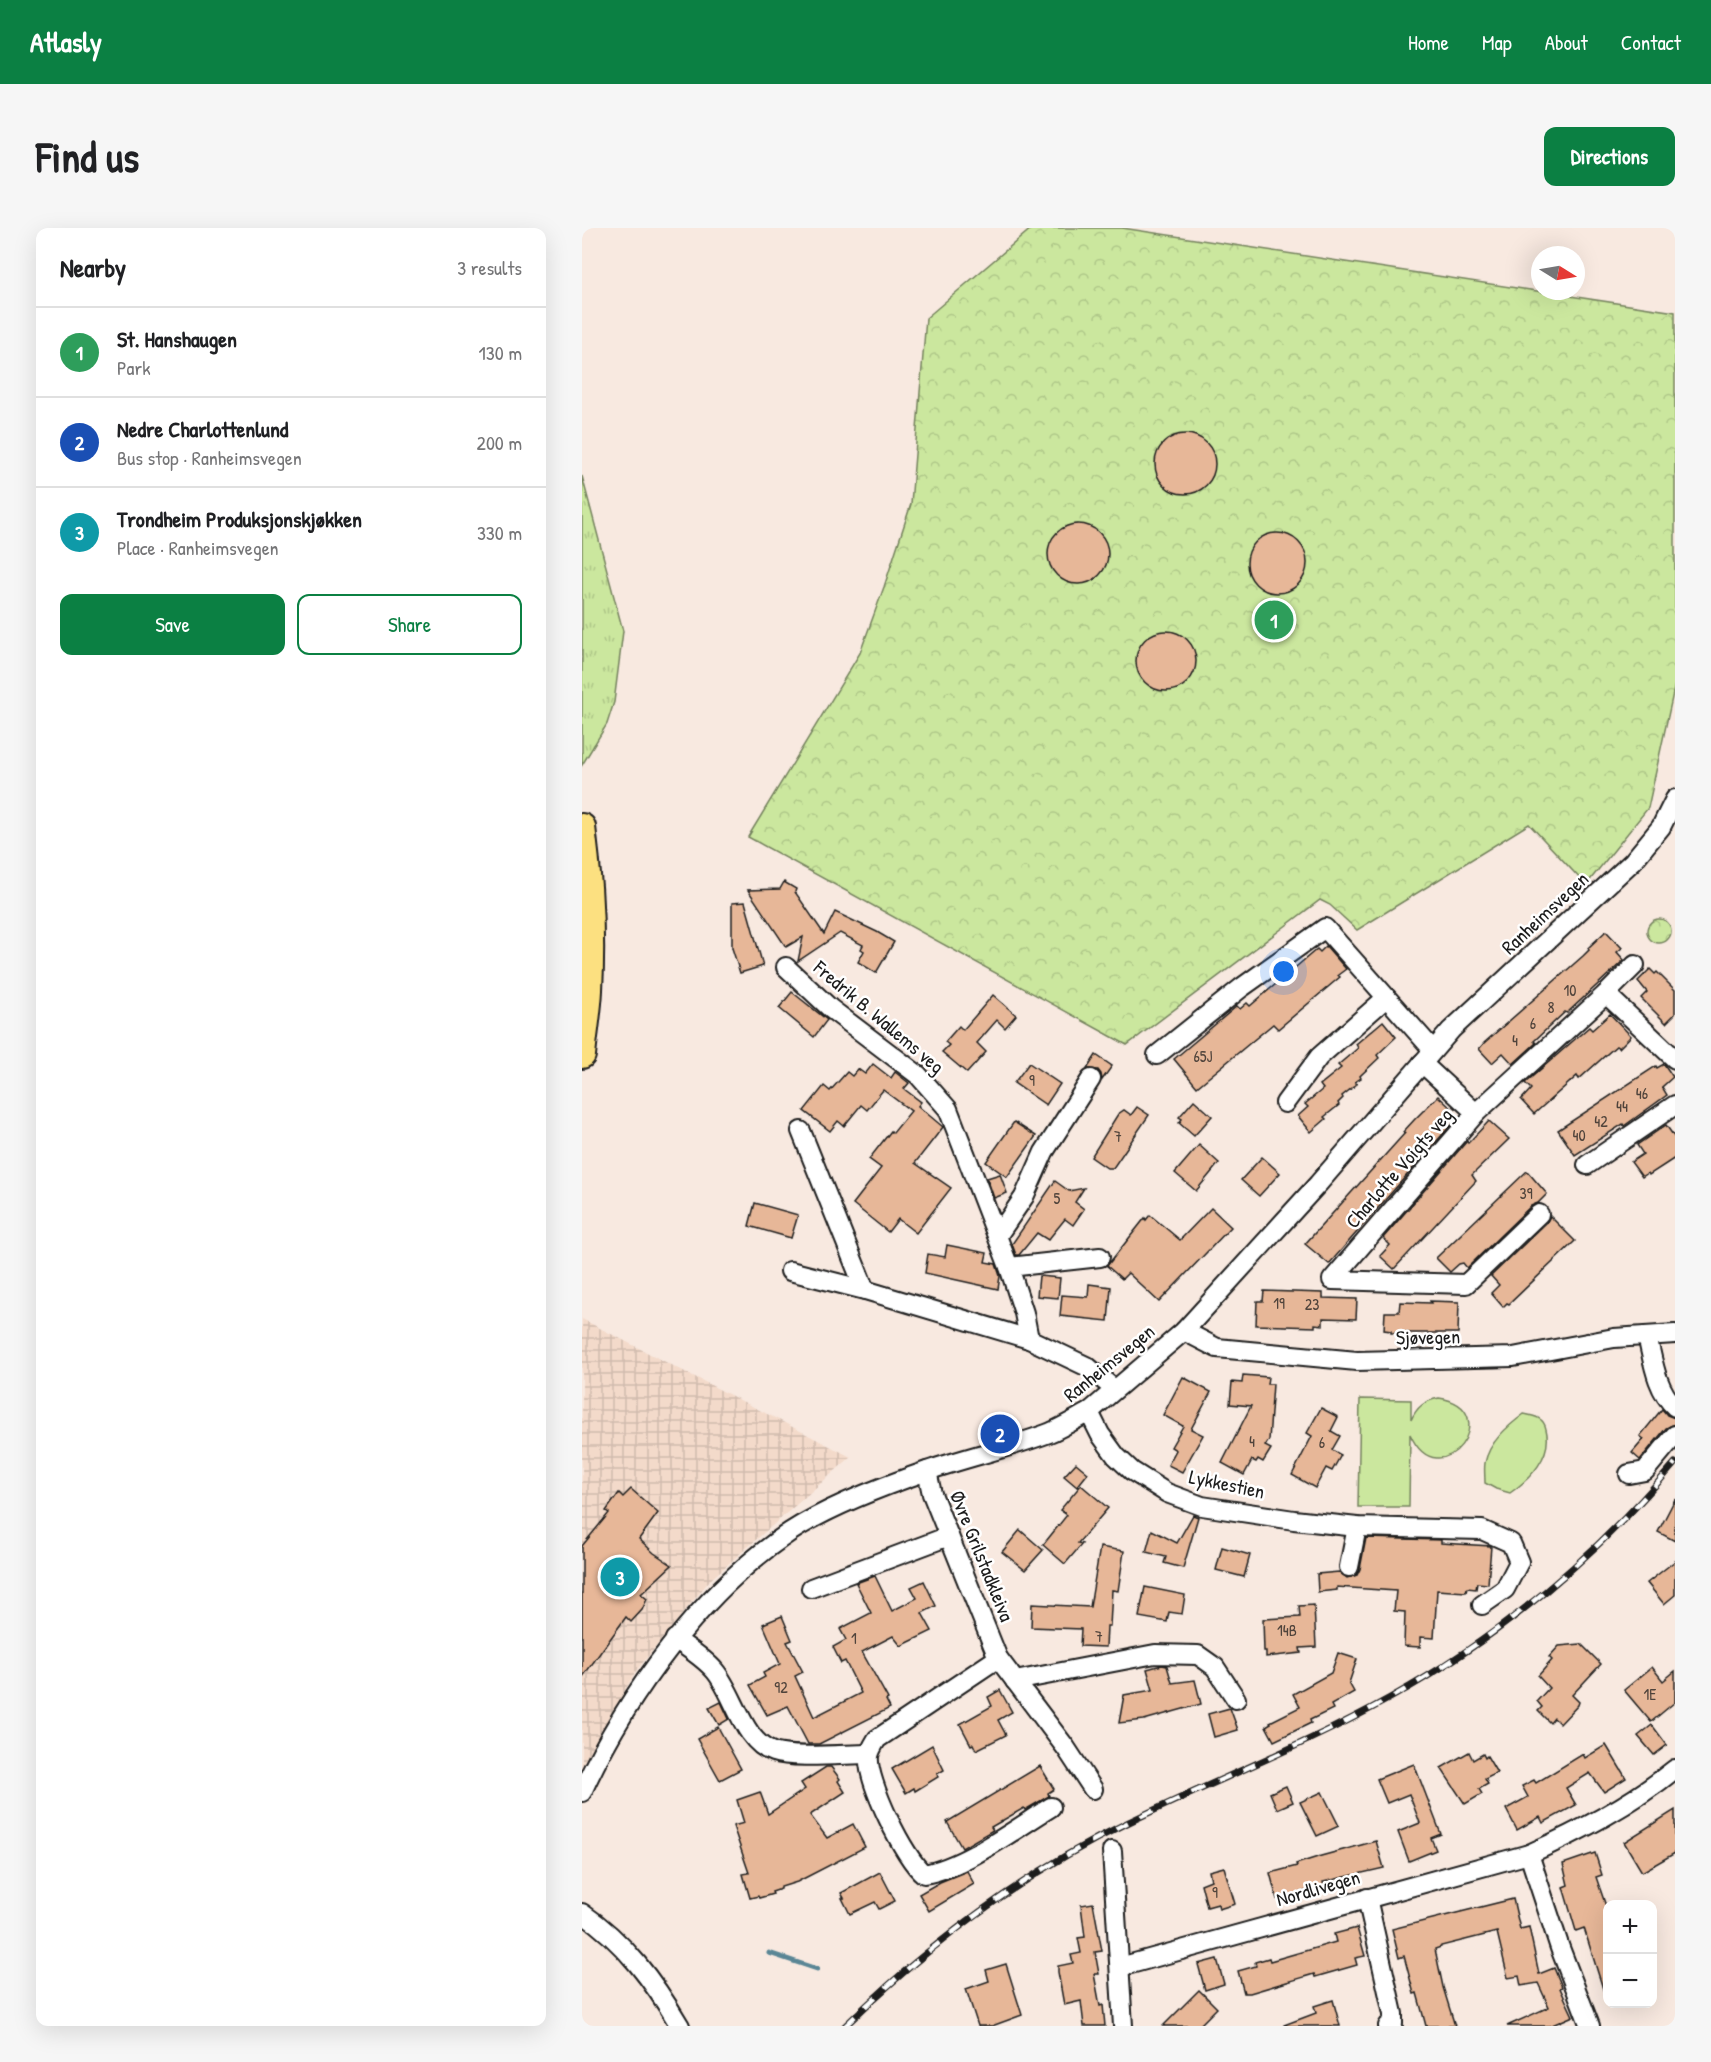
<!DOCTYPE html>
<html lang="en">
<head>
<meta charset="utf-8">
<style>
  :root { --surface:#fff; --page:#f6f6f6; --text:#202124; --muted:#757577; --line:#e0e0e0; --accent:#0b8043 }
  body { margin:0; font-family:"Patrick Hand",sans-serif; background:var(--page); color:var(--text) }
  .controls { position:absolute; right:18px; bottom:18px; display:grid; overflow:hidden; border-radius:12px; box-shadow:0 6px 24px #0002 }
  .controls button { width:54px; height:54px; display:grid; place-items:center; padding:0; border:0; border-bottom:2px solid var(--line); background:var(--surface); color:var(--text); font:30px sans-serif }
  .compass { position:absolute; left:949px; top:18px; width:54px; height:54px; border-radius:50%; background:var(--surface); box-shadow:0 6px 24px #0002; rotate:101deg }
  .you { position:absolute; left:702px; top:744px; width:21px; height:21px; margin:-15px; border:4px solid #fff; border-radius:50%; background:#1a73e8; box-shadow:0 0 0 9px #1a73e833 }
  .badge { display:grid; place-items:center; width:39px; height:39px; border-radius:50%; background:var(--accent); color:#fff; font-size:20px; font-weight:700 }
  .pin { position:absolute; translate:-50% -50%; border:3px solid #fff; box-shadow:0 2px 6px #0006 }
  .list { margin:0; padding:0; list-style:none }
  h2 { display:flex; justify-content:space-between; align-items:center; height:78px; margin:0; padding:0 24px; font-size:26px }
  h2 small { font-size:20px; font-weight:400; color:var(--muted) }
  .list li { display:grid; grid-template-columns:39px 1fr auto; gap:18px; align-items:center; box-sizing:border-box; height:90px; padding:0 24px; border-top:2px solid var(--line) }
  .list b { display:block; font-size:22px; white-space:nowrap }
  .list p { margin:0; font-size:20px; white-space:nowrap; color:var(--muted) }
  .list em { font-size:20px; font-style:normal; color:var(--muted) }
  .actions { display:flex; gap:12px; padding:18px 24px }
  .actions a { flex:1; padding:14px 0; border:2px solid var(--accent); border-radius:12px; text-align:center; font-size:21px; color:var(--accent) }
  .actions .main { background:var(--accent); color:#fff }
  .map { position:relative; flex:none; width:1093px; height:1798px; overflow:hidden; border-radius:12px }
  header { display:flex; align-items:center; gap:36px; box-sizing:border-box; height:84px; padding:0 30px; background:var(--accent); color:#fff }
  header strong { font-size:28px }
  nav { display:flex; gap:33px; margin-inline-start:auto; font-size:21px }
  .intro { display:flex; align-items:center; justify-content:space-between; box-sizing:border-box; height:144px; padding:0 36px }
  h1 { margin:0; font-size:42px }
  .button { padding:15px 27px; border-radius:12px; background:var(--accent); color:#fff; font-size:21px; font-weight:700 }
  main { display:flex; gap:36px; padding:0 36px }
  aside { flex:1; background:var(--surface); border-radius:12px; box-shadow:0 6px 24px #0002 }
  .map>svg:first-child { display:block }
</style>
</head>
<body>
<header>
<strong>Atlasly</strong>
<nav><a>Home</a><a>Map</a><a>About</a><a>Contact</a></nav>
</header>
<div class="intro"><h1>Find us</h1><a class="button">Directions</a></div>
<main>
<aside>
<h2>Nearby<small>3 results</small></h2>
<ul class="list">
<li><span class="badge" style="background:#2e9e5b">1</span><div><b>St. Hanshaugen</b><p>Park</p></div><em>130 m</em></li>
<li><span class="badge" style="background:#1a4fb4">2</span><div><b>Nedre Charlottenlund</b><p>Bus stop · Ranheimsvegen</p></div><em>200 m</em></li>
<li><span class="badge" style="background:#0f9aa8">3</span><div><b>Trondheim Produksjonskjøkken</b><p>Place · Ranheimsvegen</p></div><em>330 m</em></li>
</ul>
<div class="actions"><a class="main">Save</a><a>Share</a></div>
</aside>
<div class="map">
<svg width="1093" height="1798" viewBox="0 0 1093 1798">
  <defs>
    <pattern id="industrial-grid" width="8" height="8" patternUnits="userSpaceOnUse" patternTransform="scale(1.5)"><rect width="8" height="8" fill="#f3daca"/><path d="M0 4h8M4 0v8" fill="none" stroke="#d0baad"/></pattern>
    <pattern id="grass-tufts" width="24" height="20" patternUnits="userSpaceOnUse" patternTransform="scale(1.5)"><rect width="24" height="20" fill="#cbe79e"/><path d="M3 7l-1-3M5 7V3M7 7l1-3M15 17l-1-3M17 17v-4M19 17l1-3" fill="none" stroke="#aec688"/></pattern>
    <pattern id="park-crowns" width="20" height="18" patternUnits="userSpaceOnUse" patternTransform="scale(1.5)"><rect width="20" height="18" fill="#cbe79e"/><path d="M2 6a3 3 0 1 1 6 0M12 15a3 3 0 1 1 6 0" fill="none" stroke="#aec688"/></pattern>
  </defs>
  <rect width="100%" height="100%" fill="#f8e9e0"/>
  <filter id="ink" filterUnits="userSpaceOnUse"><feTurbulence type="fractalNoise" baseFrequency=".0167" numOctaves="2"/><feDisplacementMap in="SourceGraphic" scale="12" xChannelSelector="R" yChannelSelector="G"/><feConvolveMatrix kernelMatrix="1 2 1 2 8 2 1 2 1" color-interpolation-filters="sRGB"/></filter>
  <g filter="url(#ink)">
    <polygon fill="url(#industrial-grid)" points="0,1091 269,1229 128,1352 54,1443 0,1537"/>
    <polygon fill="url(#grass-tufts)" stroke="#74825d" stroke-width="1.5" points="0,248 41,403 32,474 25,496 0,537"/>
    <g fill="url(#park-crowns)" stroke="#74825d" stroke-width="1.5">
      <polygon points="450,0 540,0 1093,84 1093,456 1066,580 1004,657 947,596 775,702 748,677 738,672 545,817 166,609 278,425 302,359 329,276 344,90"/>
      <circle cx="1077" cy="703" r="12"/>
    </g>
    <g fill="#cbe79e" stroke="#74825d" stroke-width="1.5">
      <path d="M857,1170C926,1180 858,1273 828,1206L827,1279H776L778,1171L829,1172V1192C835,1179 842,1173 857,1170Z"/>
      <path d="M942,1186C953,1188 962,1190 964,1201C971,1228 948,1251 928,1265L914,1261L903,1255C903,1248 902,1241 903,1235C907,1214 926,1198 942,1186Z"/>
    </g>
    <g fill="none" stroke-linecap="round" stroke-linejoin="round">
      <polyline stroke="#5a8695" stroke-width="5" points="187,1725 235,1741"/>
    </g>
    <g fill="#e7b798" stroke="#1c1c1c" stroke-width="1.5">
      <circle cx="603" cy="236" r="30"/>
      <circle cx="496" cy="326" r="30"/>
      <circle cx="695" cy="335" r="30"/>
      <circle cx="584" cy="433" r="30"/>
      <polygon points="202,654 214,661 213,664 242,706 253,684 295,704 312,714 294,745 276,734 282,723 279,721 281,717 258,705 216,733 221,709 204,719 166,662 198,661"/>
      <polygon points="163,674 181,738 158,745 150,720 150,675"/>
      <polygon points="1024,703 1040,720 1035,724 1042,732 985,785 983,784 952,813 954,815 931,836 921,825 910,835 897,821 902,815 1001,728 1007,722 1006,720"/>
      <polygon points="744,718 764,741 756,747 758,749 696,801 691,796 615,859 592,831 655,778 658,781 665,775 668,778 735,721 738,724"/>
      <polygon points="1068,741 1073,746 1075,744 1093,762 1093,786 1084,795 1059,770 1065,764 1056,753"/>
      <polygon points="210,764 245,792 232,809 197,780"/>
      <polygon points="411,767 434,787 423,800 415,792 395,815 404,824 385,845 360,824 367,817 363,814 377,798 381,802"/>
      <polygon points="1028,786 1049,808 1037,820 1034,818 997,851 995,848 952,886 939,872 949,861 943,855 1007,799 1010,802"/>
      <polygon points="801,793 814,809 795,827 797,830 778,848 779,850 773,854 775,856 760,868 761,870 756,875 757,877 742,889 744,891 729,904 716,888 726,879 723,876 741,861 738,857 759,840 756,837 776,820 774,816"/>
      <polygon points="514,827 530,838 520,852 519,846 516,842 505,841"/>
      <polygon points="447,835 478,856 464,877 432,855"/>
      <polygon points="291,836 309,850 313,844 327,855 322,861 339,874 336,878 361,899 333,935 369,960 334,1005 316,991 306,1004 271,976 299,940 287,931 309,903 311,905 329,883 301,862 285,882 279,877 262,898 256,893 248,903 222,883 242,858 248,863 265,844 270,848 276,841 283,846"/>
      <polygon points="1082,836 1091,849 1080,859 1085,867 1042,898 1041,896 993,927 976,902 1074,838 1075,840"/>
      <polygon points="856,868 870,881 861,892 868,898 747,1036 723,1016 823,905 821,904 833,891"/>
      <polygon points="612,872 630,888 612,908 597,895 600,891 597,889"/>
      <polygon points="555,879 567,887 531,940 525,940 509,929 536,886 542,882 549,887"/>
      <polygon points="907,893 927,911 890,947 894,953 812,1041 798,1028 808,1017 801,1010 885,913 886,915 890,911"/>
      <polygon points="432,894 454,908 425,949 404,934"/>
      <polygon points="1084,897 1093,910 1093,930 1067,947 1066,945 1060,949 1049,934 1061,926 1055,917"/>
      <polygon points="617,917 637,935 614,963 593,945"/>
      <polygon points="680,929 698,945 677,968 659,952"/>
      <polygon points="945,943 965,966 956,975 949,978 885,1040 881,1035 877,1036 868,1044 854,1030"/>
      <polygon points="418,946 425,965 412,970 405,950"/>
      <polygon points="473,953 487,963 502,960 493,974 502,981 491,997 483,991 466,1012 455,1005 437,1027 434,1027 430,1016"/>
      <polygon points="173,975 216,987 209,1010 167,998"/>
      <polygon points="629,980 649,999 577,1074 546,1045 540,1051 525,1038 563,990 564,992 568,987 598,1012"/>
      <polygon points="968,988 993,1013 927,1076 925,1075 921,1079 909,1065 917,1057 909,1048 965,994"/>
      <polygon points="365,1017 405,1025 403,1034 414,1036 418,1048 416,1061 343,1045 346,1026 363,1029"/>
      <polygon points="457,1048 478,1050 476,1070 455,1068"/>
      <polygon points="507,1056 529,1059 526,1093 478,1088 480,1067 506,1069"/>
      <polygon points="682,1063 741,1065 741,1070 775,1071 774,1091 741,1090 741,1097 733,1096 733,1099 674,1097 675,1073 681,1073"/>
      <polygon points="848,1073 877,1074 876,1105 809,1105 809,1103 802,1102 803,1084 817,1084 818,1074 849,1075"/>
      <polygon points="661,1147 686,1149 685,1156 691,1156 687,1212 683,1218 689,1221 681,1234 676,1231 674,1234 670,1232 662,1247 640,1235 669,1178 648,1176 650,1154 660,1155"/>
      <polygon points="601,1149 629,1164 609,1201 621,1207 600,1244 586,1237 594,1222 589,1219 601,1198 581,1187"/>
      <polygon points="739,1180 756,1189 749,1203 758,1208 750,1222 759,1227 750,1243 744,1240 733,1260 710,1247 730,1208 725,1205"/>
      <polygon points="1080,1181 1085,1187 1093,1190 1093,1196 1084,1200 1058,1232 1050,1225 1062,1211 1058,1208"/>
      <polygon points="494,1235 506,1245 495,1259 482,1248"/>
      <polygon points="499,1257 526,1280 496,1315 500,1316 483,1336 461,1317 485,1287 478,1282"/>
      <polygon points="49,1261 76,1285 57,1311 72,1325 90,1337 59,1366 65,1371 60,1382 49,1394 44,1389 0,1450 0,1318 27,1285 24,1283 37,1265 41,1269"/>
      <polygon points="1093,1271 1093,1313 1076,1304"/>
      <polygon points="611,1287 616,1289 601,1340 582,1335 584,1329 564,1324 570,1302 595,1315"/>
      <polygon points="438,1302 461,1322 443,1342 420,1324"/>
      <polygon points="784,1310 859,1312 859,1315 909,1318 906,1356 895,1355 894,1361 885,1360 884,1364 855,1362 852,1410 838,1409 838,1419 822,1418 823,1384 812,1383 814,1363 755,1359 755,1362 736,1364 735,1346 757,1344 765,1350 775,1347 778,1341"/>
      <polygon points="518,1319 542,1323 536,1363 530,1362 528,1398 525,1398 524,1419 498,1418 499,1401 449,1399 450,1376 508,1379"/>
      <polygon points="640,1319 668,1327 662,1349 634,1342"/>
      <polygon points="1093,1333 1093,1367 1082,1376 1065,1355"/>
      <polygon points="293,1348 310,1383 335,1370 329,1359 342,1353 354,1378 340,1385 350,1403 319,1418 311,1408 280,1424 306,1471 304,1472 308,1480 237,1516 226,1516 206,1478 185,1487 168,1457 183,1449 181,1445 198,1436 181,1396 200,1388 210,1412 205,1414 221,1444 213,1448 232,1489 279,1465 263,1433 259,1435 251,1419 264,1412 258,1401 289,1385 274,1355"/>
      <polygon points="563,1359 603,1367 600,1386 587,1384 585,1394 557,1389"/>
      <polygon points="732,1377 734,1419 718,1420 719,1425 684,1429 684,1423 682,1423 681,1391 718,1389 717,1378"/>
      <polygon points="999,1416 1019,1436 990,1467 997,1474 996,1477 978,1496 972,1490 968,1495 956,1483 960,1479 955,1473 967,1460 956,1448 970,1432 967,1429 977,1418"/>
      <polygon points="756,1425 775,1431 767,1455 772,1464 749,1477 751,1481 728,1492 729,1495 692,1513 684,1498 689,1495 688,1494 718,1479 711,1466 749,1445"/>
      <polygon points="580,1437 585,1438 590,1455 613,1452 619,1476 562,1492 537,1495 542,1467 571,1462 565,1441"/>
      <polygon points="1070,1439 1081,1453 1093,1443 1093,1474 1069,1494 1042,1462"/>
      <polygon points="418,1462 430,1484 416,1492 424,1507 394,1522 391,1516 389,1517 378,1496 410,1478 406,1469"/>
      <polygon points="139,1474 147,1491 137,1497 127,1480"/>
      <polygon points="648,1480 656,1502 632,1509 626,1486"/>
      <polygon points="1070,1497 1085,1517 1072,1527 1056,1508"/>
      <polygon points="136,1499 159,1541 138,1552 115,1511"/>
      <polygon points="350,1517 362,1542 355,1546 356,1549 333,1563 332,1560 324,1565 310,1541"/>
      <polygon points="1024,1517 1044,1550 1022,1564 1008,1545 984,1560 994,1577 961,1595 958,1589 935,1602 924,1581 946,1569 940,1558 952,1552 954,1555 1001,1526 1003,1530"/>
      <polygon points="887,1524 891,1532 901,1526 903,1530 905,1528 915,1545 903,1551 906,1556 897,1561 900,1566 883,1576 859,1540"/>
      <polygon points="832,1536 859,1606 849,1610 854,1622 827,1633 816,1604 838,1595 827,1566 805,1575 795,1551"/>
      <polygon points="458,1538 472,1561 466,1565 467,1568 443,1582 442,1580 416,1595 409,1599 411,1602 380,1620 365,1594"/>
      <polygon points="244,1539 249,1539 258,1551 256,1553 263,1564 228,1587 245,1610 271,1596 283,1619 215,1654 199,1659 199,1661 190,1664 191,1666 177,1670 176,1668 168,1670 161,1646 167,1645 151,1598 162,1595 155,1572 178,1564 186,1586 223,1561 219,1555"/>
      <polygon points="704,1558 711,1574 695,1581 688,1565"/>
      <polygon points="740,1564 757,1598 735,1608 718,1574"/>
      <polygon points="1093,1582 1093,1625 1060,1644 1042,1614"/>
      <polygon points="794,1613 802,1640 741,1654 742,1658 695,1671 688,1645 715,1638 714,1636 739,1628"/>
      <polygon points="1013,1625 1020,1647 1014,1649 1026,1684 1026,1764 1022,1764 1002,1700 994,1703 981,1659 986,1657 981,1636"/>
      <polygon points="642,1639 653,1676 637,1681 636,1676 625,1679 619,1656 629,1652 627,1643"/>
      <polygon points="385,1643 392,1656 347,1683 337,1666 358,1654"/>
      <polygon points="298,1644 313,1673 297,1681 293,1674 268,1686 260,1670 262,1670 259,1665"/>
      <polygon points="931,1671 938,1701 947,1699 957,1746 972,1740 980,1759 978,1760 991,1788 968,1798 925,1798 967,1779 956,1755 939,1758 937,1748 926,1750 915,1704 859,1718 859,1719 853,1721 861,1759 873,1798 844,1798 835,1765 832,1766 822,1728 817,1730 810,1701"/>
      <polygon points="511,1675 520,1723 513,1724 517,1746 512,1746 518,1778 521,1777 523,1798 502,1798 499,1773 482,1777 476,1744 476,1738 491,1735 489,1727 499,1725 496,1710 503,1709 499,1677"/>
      <polygon points="775,1700 783,1728 773,1730 775,1737 733,1749 732,1746 668,1765 662,1765 656,1743 674,1738 673,1734 687,1730 688,1733 754,1714 752,1706"/>
      <polygon points="635,1731 642,1756 623,1762 616,1736"/>
      <polygon points="424,1736 440,1787 410,1798 396,1798 384,1761 407,1753 404,1742"/>
      <polygon points="617,1762 635,1780 617,1798 581,1798"/>
      <polygon points="751,1772 758,1798 702,1798 702,1797 734,1785 732,1778"/>
    </g>
    <g fill="none" stroke-linecap="round" stroke-linejoin="round">
      <defs>
        <g id="minor">
          <polyline points="204,739 249,781 336,847 366,881 427,1039 442,1085 447,1111"/>
          <polyline points="1024,766 1053,737"/>
          <polyline points="575,827 659,760 743,700 851,822"/>
          <polyline points="840,835 894,885"/>
          <polyline points="703,875 737,829 804,770"/>
          <polyline points="219,903 283,1062"/>
          <polyline points="1005,937 1093,877"/>
          <polyline points="957,986 884,1056 750,1052 894,885 1024,766 1093,831"/>
          <polyline points="416,1007 442,969 462,924 509,851"/>
          <polyline points="427,1039 518,1029"/>
          <polyline points="208,1043 283,1062 447,1111 506,1139 532,1161"/>
          <polyline points="602,1103 635,1120 775,1133 931,1129 1032,1110 1093,1106"/>
          <path d="M1065,1108C1071,1132 1074,1161 1093,1179"/>
          <polyline points="507,1184 518,1206 534,1228 550,1243 585,1265 620,1278 712,1292 775,1299 900,1302 929,1315 937,1334 923,1361 900,1377"/>
          <polyline points="345,1243 350,1266 416,1430 484,1520 511,1561"/>
          <polyline points="1047,1246 1063,1243 1093,1207"/>
          <polyline points="767,1339 775,1299"/>
          <polyline points="229,1360 367,1308"/>
          <path d="M93,1411C107,1421 122,1430 133,1443C152,1465 161,1514 191,1524C212,1531 263,1526 287,1526"/>
          <path d="M416,1430L295,1511C292,1516 288,1522 287,1528C284,1552 323,1632 342,1646C383,1639 433,1601 469,1579"/>
          <polyline points="433,1453 573,1426 616,1427 633,1439 654,1471"/>
          <path d="M0,1564C44,1467 120,1363 208,1304C248,1278 301,1258 345,1243C385,1229 427,1220 467,1205C481,1199 494,1191 507,1184L602,1103L736,956L869,802L1051,633L1079,599L1093,571"/>
          <polyline points="530,1623 541,1798"/>
          <polyline points="947,1626 978,1720 1008,1798"/>
          <polyline points="785,1670 811,1786 811,1796 806,1798"/>
          <path d="M0,1685C43,1714 72,1754 98,1798"/>
          <path d="M538,1739L947,1626C998,1603 1049,1577 1093,1541"/>
        </g>
        <path id="highway" d="M0,599C7,653 10,708 7,762C6,783 2,805 0,827"/>
      </defs>
      <use href="#minor" stroke="#1c1c1c" stroke-width="22"/>
      <use href="#highway" stroke="#1c1c1c" stroke-width="30"/>
      <use href="#minor" stroke="#fff" stroke-width="18"/>
      <use href="#highway" stroke="#fce080" stroke-width="26"/>
      <defs>
        <path id="rail" d="M263,1798C346,1717 442,1645 547,1594C634,1552 724,1517 808,1470C916,1410 1013,1329 1093,1235"/>
      </defs>
      <use href="#rail" stroke="#1c1c1c" stroke-width="7"/>
      <use href="#rail" stroke="#fff" stroke-width="4.5" stroke-dasharray="14" stroke-linecap="butt"/>
    </g>
  </g>
  <g text-anchor="middle" stroke-width="5" stroke-linejoin="round" paint-order="stroke">
    <g font-size="16" fill="#4f433b">
      <text x="988" y="768">10</text>
      <text x="969" y="785">8</text>
      <text x="951" y="801">6</text>
      <text x="933" y="818">4</text>
      <text x="621" y="834">65J</text>
      <text x="450" y="858">9</text>
      <text x="1060" y="871">46</text>
      <text x="1040" y="884">44</text>
      <text x="1019" y="899">42</text>
      <text x="997" y="913">40</text>
      <text x="536" y="914">7</text>
      <text x="944" y="971">39</text>
      <text x="475" y="976">5</text>
      <text x="697" y="1081">19</text>
      <text x="730" y="1082">23</text>
      <text x="670" y="1219">4</text>
      <text x="740" y="1220">6</text>
      <text x="705" y="1408">14B</text>
      <text x="517" y="1414">7</text>
      <text x="272" y="1416">1</text>
      <text x="199" y="1465">92</text>
      <text x="1068" y="1472">1E</text>
      <text x="633" y="1670">9</text>
    </g>
    <g font-size="20" fill="#1c1c1c" stroke="#fff">
      <text transform="translate(963 685) rotate(-43)" y="7">Ranheimsvegen</text>
      <text transform="translate(297 789) rotate(40)" y="7">Fredrik B. Wallems veg</text>
      <text transform="translate(817 940) rotate(-49)" y="7">Charlotte Voigts veg</text>
      <text transform="translate(846 1109) rotate(-1)" y="7">Sjøvegen</text>
      <text transform="translate(527 1135) rotate(-39)" y="7">Ranheimsvegen</text>
      <text transform="translate(645 1256) rotate(12)" y="7">Lykkestien</text>
      <text transform="translate(400 1328) rotate(68)" y="7">Øvre Grilstadkleiva</text>
      <text transform="translate(736 1660) rotate(-16)" y="7">Nordlivegen</text>
    </g>
  </g>
</svg>
<div class="controls">
<button>+</button>
<button>−</button>
</div>
<svg class="compass" viewBox="-18 -18 36 36"><path d="M0-13l5 13h-10z" fill="#e53935"/><path d="M0 13l5-13h-10z" fill="#757577"/></svg>
<div class="you"></div>
<div class="pin badge" style="left:692px;top:392px;background:#2e9e5b">1</div>
<div class="pin badge" style="left:418px;top:1206px;background:#1a4fb4">2</div>
<div class="pin badge" style="left:38px;top:1349px;background:#0f9aa8">3</div>
</div>
</main>
</body>
</html>
